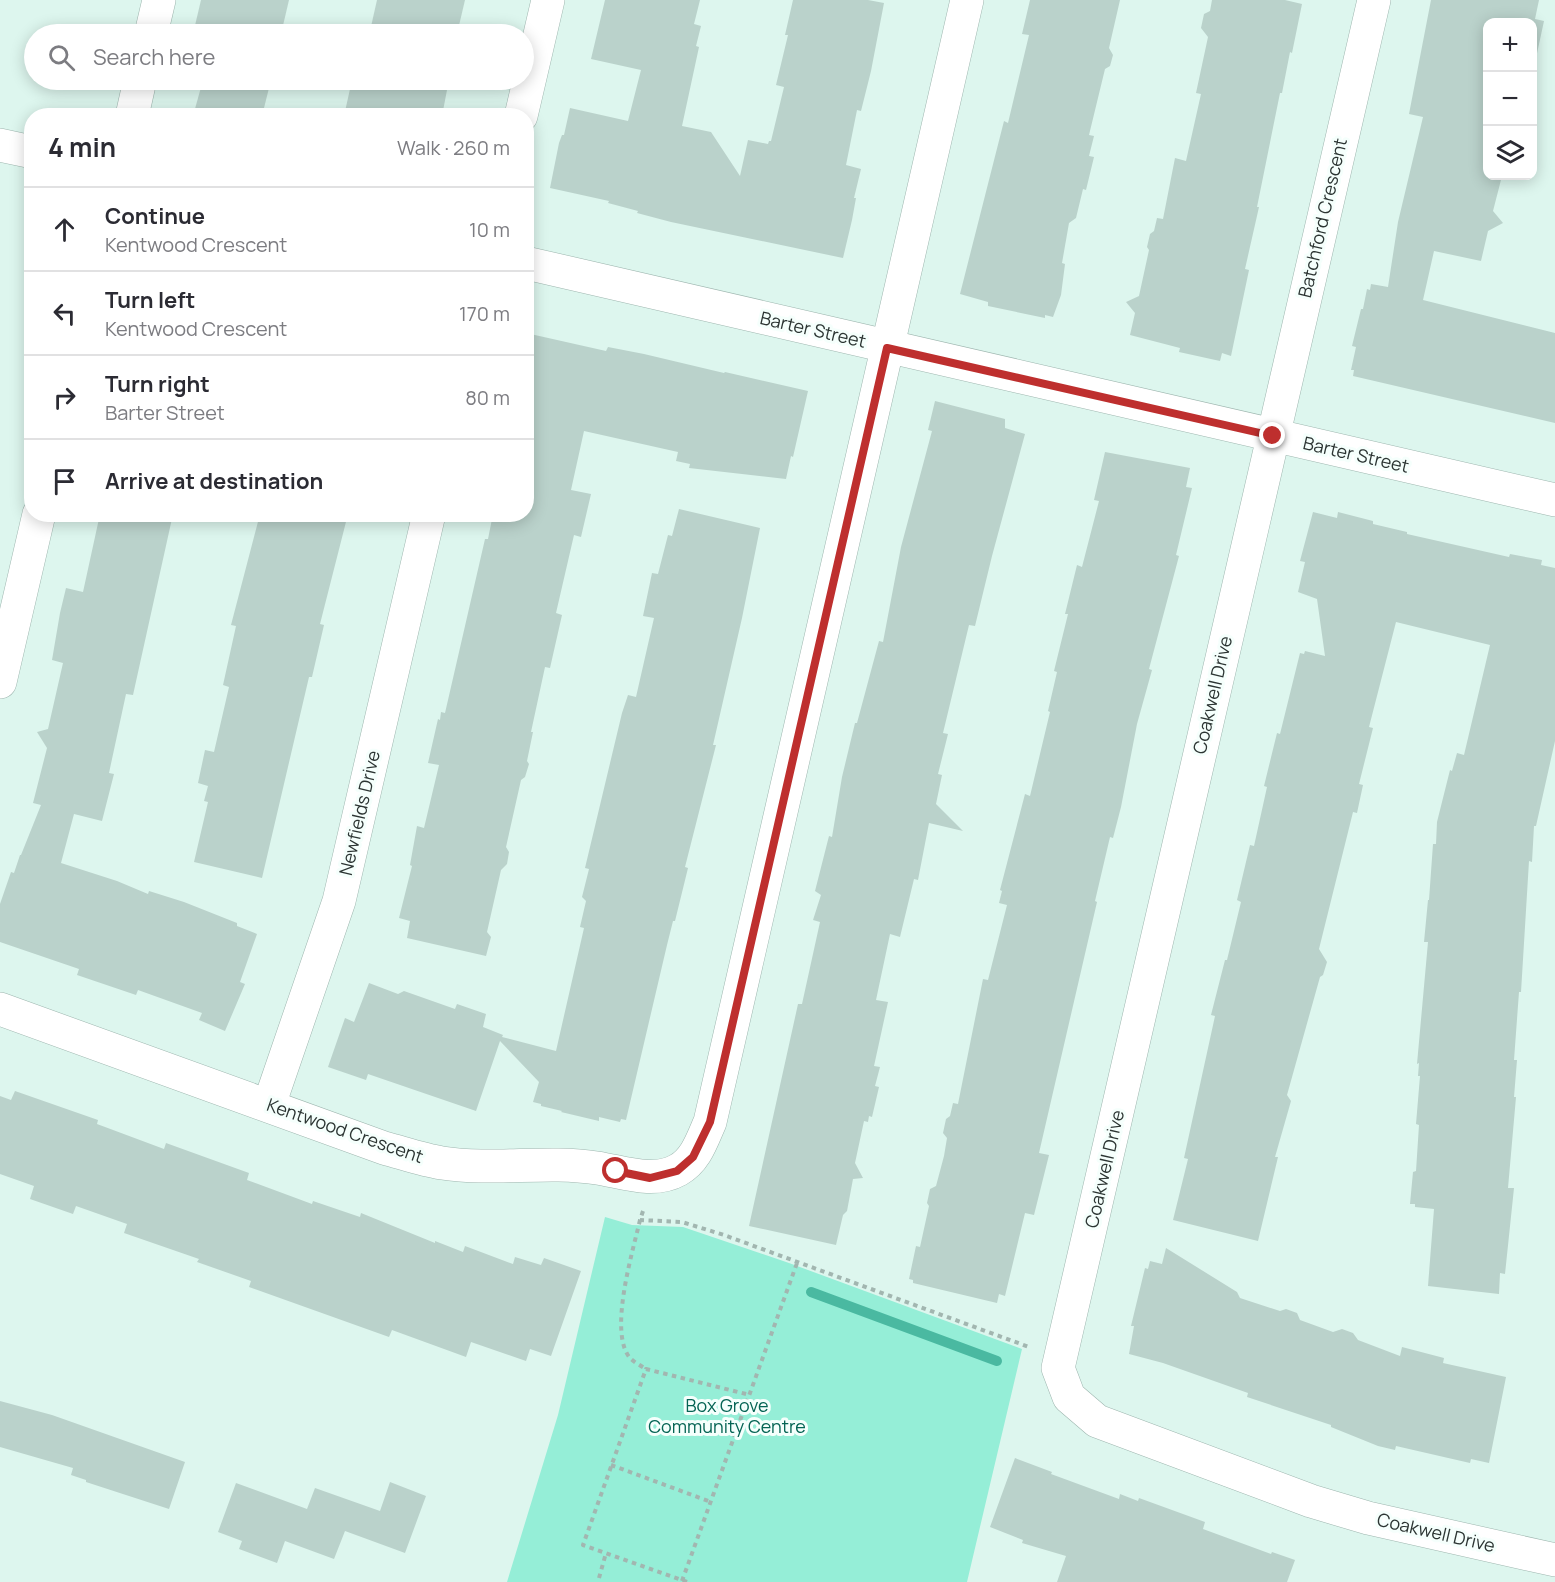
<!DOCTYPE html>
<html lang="en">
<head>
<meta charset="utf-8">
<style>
  :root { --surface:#fff; --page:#f7f7f7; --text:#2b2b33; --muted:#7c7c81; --line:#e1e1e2 }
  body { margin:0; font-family:Manrope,sans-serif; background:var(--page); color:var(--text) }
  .controls { position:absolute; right:18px; top:18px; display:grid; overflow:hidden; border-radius:12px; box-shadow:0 3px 15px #0003 }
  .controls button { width:54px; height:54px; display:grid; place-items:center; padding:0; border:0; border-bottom:2px solid var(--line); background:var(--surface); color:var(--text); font:30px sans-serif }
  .stop { position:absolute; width:18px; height:18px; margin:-14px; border:4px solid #be2f2e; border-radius:50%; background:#fff }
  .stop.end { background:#be2f2e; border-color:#fff; box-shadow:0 2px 6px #0008 }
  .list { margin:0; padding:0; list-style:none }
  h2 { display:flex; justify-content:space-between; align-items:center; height:78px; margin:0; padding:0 24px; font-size:26px }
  h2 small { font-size:20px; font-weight:400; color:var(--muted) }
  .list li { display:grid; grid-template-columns:39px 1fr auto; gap:18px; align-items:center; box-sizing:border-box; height:84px; padding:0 24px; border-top:2px solid var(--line) }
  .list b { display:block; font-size:22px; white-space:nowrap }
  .list p { margin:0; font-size:20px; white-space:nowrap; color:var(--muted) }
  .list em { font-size:20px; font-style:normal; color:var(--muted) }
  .icon { flex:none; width:33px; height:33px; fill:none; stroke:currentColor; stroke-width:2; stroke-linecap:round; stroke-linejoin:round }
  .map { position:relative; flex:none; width:1555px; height:1582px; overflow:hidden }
  .search { position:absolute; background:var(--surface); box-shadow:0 3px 15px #0003; left:24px; top:24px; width:510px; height:66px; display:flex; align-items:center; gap:15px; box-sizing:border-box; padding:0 21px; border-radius:33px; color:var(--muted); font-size:22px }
  .panel { position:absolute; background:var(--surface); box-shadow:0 3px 15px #0003; left:24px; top:108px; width:510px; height:414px; border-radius:24px }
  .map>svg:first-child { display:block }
</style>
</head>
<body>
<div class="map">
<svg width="1555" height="1582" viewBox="0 0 1555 1582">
  <rect width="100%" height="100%" fill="#ddf6ee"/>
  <polygon fill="#95eed7" points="605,1217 632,1225 683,1227 789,1263 1022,1349 967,1582 507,1582 558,1415"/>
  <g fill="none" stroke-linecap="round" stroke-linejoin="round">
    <polyline stroke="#4ab9a1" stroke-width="10" points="811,1292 997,1361"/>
  </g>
  <g fill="#bad2cb">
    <polygon points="201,0 289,0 281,34 193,34"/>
    <polygon points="377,0 465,0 457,34 384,34 370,31"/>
    <polygon points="605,0 700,0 694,24 701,26 696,46 699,47 682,126 711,132 740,176 748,140 768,144 769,141 771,141 784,87 776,85 788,35 785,35 793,0 868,0 884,3 871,71 861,111 857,110 846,165 861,169 854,198 856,198 852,220 843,258 671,222 637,213 638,211 608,203 609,201 550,188 559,143 562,135 564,135 570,108 628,121 641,70 591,59"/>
    <polygon points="1030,0 1120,0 1109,48 1113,55 1110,66 1105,69 1089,135 1094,136 1089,156 1094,157 1086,190 1083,189 1076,218 1069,223 1062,263 1065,264 1061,295 1053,317 1045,315 1045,318 988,306 988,302 960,294 1004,121 1008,123 1029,35 1022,34"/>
    <polygon points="1212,0 1285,0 1302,4 1292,53 1290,52 1282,93 1280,93 1257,207 1259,207 1245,269 1249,270 1231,356 1222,353 1220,361 1179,352 1180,348 1130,335 1135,313 1126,302 1139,296 1149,250 1147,247 1150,234 1154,231 1157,218 1163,219 1175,158 1186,161 1201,94 1196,93 1208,37 1201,28 1204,14 1210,11"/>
    <polygon points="1431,0 1539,0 1535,19 1544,21 1533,72 1533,22 1488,22 1488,176 1502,176 1493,211 1503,223 1488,231 1481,261 1434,251 1423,300 1555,333 1555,423 1353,376 1354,370 1351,370 1356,347 1352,346 1361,309 1363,309 1367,289 1370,290 1371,284 1388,287 1398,222 1423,117 1409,114"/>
    <polygon points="203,80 249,80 270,84 262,116 193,116"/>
    <polygon points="352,80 447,80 445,90 447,90 442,116 344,116"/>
    <polygon points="526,333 606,351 608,347 644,354 724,373 725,372 808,391 793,457 791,456 786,479 689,468 690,464 676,461 678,452 584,431 571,490 591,494 581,537 574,535 556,613 562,615 550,668 545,667 531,732 533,732 527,761 529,764 525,777 521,780 506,847 509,852 507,864 501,870 487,932 491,937 486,956 407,938 410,921 399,918 412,866 410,865 417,826 424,828 439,765 428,763 438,719 440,720 441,712 445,713 485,539 488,539 493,514 526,514"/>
    <polygon points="935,401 1005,419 1005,428 1025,434 992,556 975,626 969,625 943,733 948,734 938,774 942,775 936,804 963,831 929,823 918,880 914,879 900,937 890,934 876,1000 888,1002 874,1066 880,1067 875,1086 879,1087 872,1117 869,1116 868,1122 864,1121 855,1163 863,1178 853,1179 847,1211 843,1215 836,1245 749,1226 798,1004 802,1004 820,922 813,920 821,895 815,891 829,836 832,837 842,777 855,723 857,723 879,641 883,642 901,547 932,431 928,430"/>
    <polygon points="1105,452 1190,468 1186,487 1192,488 1176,555 1179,556 1149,669 1152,670 1137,724 1121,807 1113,838 1110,837 1095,901 1097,902 1039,1153 1049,1155 1034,1215 1025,1213 1005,1296 999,1294 997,1303 913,1283 913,1280 909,1279 916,1246 920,1247 929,1206 927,1203 930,1189 936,1186 944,1156 947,1138 943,1133 946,1119 950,1116 953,1103 958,1104 983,979 988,980 1007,905 999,903 1002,891 1000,890 1025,794 1030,796 1050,712 1048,711 1057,672 1054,671 1068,614 1065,614 1077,565 1082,567 1099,501 1094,500"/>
    <polygon points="679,509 760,528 742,618 713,745 716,745 685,867 688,868 675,921 673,921 667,945 626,1120 621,1119 620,1122 599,1117 599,1121 561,1112 562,1111 541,1106 541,1104 533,1102 539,1082 500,1041 476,1111 368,1074 366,1080 328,1067 345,1018 354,1022 369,983 398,994 404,991 455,1009 457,1004 486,1014 483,1027 503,1035 502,1037 556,1051 584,928 580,927 586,901 582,897 589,869 585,868 622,713 628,695 636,697 654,618 643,616 652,573 658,574 668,535 672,536"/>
    <polygon points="1313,512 1337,518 1338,512 1373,521 1373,524 1407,532 1407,534 1509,557 1510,554 1542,560 1541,565 1555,568 1555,741 1536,826 1534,826 1532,862 1529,861 1521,992 1519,992 1514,1060 1517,1060 1514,1097 1516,1097 1508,1188 1514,1188 1505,1274 1500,1273 1499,1294 1428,1286 1434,1209 1415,1207 1415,1204 1410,1204 1413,1172 1416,1171 1419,1125 1416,1124 1420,1076 1418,1076 1419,1063 1417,1064 1428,942 1424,942 1428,900 1429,900 1433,844 1436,844 1437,822 1450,770 1452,771 1457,753 1464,755 1490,645 1396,622 1369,727 1373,728 1359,784 1363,785 1357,813 1353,812 1319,949 1327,962 1323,975 1320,977 1287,1095 1291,1101 1275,1157 1278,1157 1258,1241 1173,1220 1188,1159 1184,1158 1215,1016 1211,1015 1225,960 1227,960 1241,902 1237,900 1250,845 1254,846 1267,787 1264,786 1277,733 1280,734 1300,653 1304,654 1305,651 1325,656 1317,599 1298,592 1305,562 1300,561"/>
    <polygon points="100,514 173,514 133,695 126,694 109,773 114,774 102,821 74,814 61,863 117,881 148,894 149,891 184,902 237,923 237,926 257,934 240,982 245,984 225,1031 199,1020 202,1013 138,990 136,995 77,975 79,969 0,942 0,904 11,872 14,873 20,855 21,855 41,805 33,803 47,748 37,732 48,729 63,663 52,660 60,613 66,588 83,592"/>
    <polygon points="260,514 348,514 320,624 324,625 312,677 309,677 262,878 194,862 208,802 204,801 208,786 198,783 205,750 214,752 229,687 223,685 236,626 231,625"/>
    <polygon points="15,1091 98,1120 97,1124 164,1149 166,1143 249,1173 247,1180 312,1204 313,1201 360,1217 361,1213 435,1243 435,1241 463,1252 465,1246 513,1264 515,1257 541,1265 544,1258 581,1271 551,1356 530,1349 526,1361 471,1342 466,1357 392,1330 389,1337 249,1287 251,1281 197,1262 199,1259 124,1233 127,1224 76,1206 73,1214 30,1199 34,1186 0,1174 0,1096 11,1100"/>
    <polygon points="1166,1248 1237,1292 1240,1298 1280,1311 1286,1309 1297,1313 1300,1320 1333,1332 1342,1329 1353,1333 1358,1340 1400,1356 1402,1347 1444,1358 1443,1363 1506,1377 1489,1463 1471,1459 1470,1463 1396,1446 1395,1450 1378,1446 1331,1427 1331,1425 1247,1397 1248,1393 1163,1363 1129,1354 1134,1326 1131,1326 1145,1268 1148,1269 1150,1261 1162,1264"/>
    <polygon points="0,1401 52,1415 185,1462 169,1509 86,1482 86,1480 71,1475 73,1468 0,1447"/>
    <polygon points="1015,1458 1052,1472 1051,1474 1119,1499 1120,1494 1138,1501 1139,1498 1205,1522 1203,1529 1271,1554 1272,1552 1295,1560 1287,1582 1057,1582 1066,1556 1022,1543 1023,1540 990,1527"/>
    <polygon points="390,1482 426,1496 405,1553 345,1531 334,1559 285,1541 277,1563 239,1549 242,1541 218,1532 236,1483 307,1509 315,1488 380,1511"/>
  </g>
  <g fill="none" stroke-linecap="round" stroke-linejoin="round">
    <defs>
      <g id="street">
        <polyline points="1374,0 1058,1368 1069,1397 1097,1421 1311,1501 1368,1518 1555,1560"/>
        <polyline points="151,34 159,0"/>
        <polyline points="132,116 140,80"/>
        <polyline points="521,116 548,0"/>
        <polyline points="0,145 32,152"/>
        <polyline points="526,263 1555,500"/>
        <polyline points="0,682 39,514"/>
        <path d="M0,1009L384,1148C403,1153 423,1160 442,1163C494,1171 546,1160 597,1168C623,1172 653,1184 678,1170C696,1160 702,1140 710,1122L967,0"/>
        <polyline points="269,1105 339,901 429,514"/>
      </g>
    </defs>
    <use href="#street" stroke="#9eb6af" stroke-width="34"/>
    <g stroke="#a2b6b0" stroke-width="4" stroke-dasharray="4.5 4.5" stroke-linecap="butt">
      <polyline points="643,1211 640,1220 682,1222 724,1235 1029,1347"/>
      <path d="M640,1220C633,1251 608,1332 630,1358C634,1362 641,1366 646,1369"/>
      <polyline points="611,1465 711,1502"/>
      <polyline points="599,1578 606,1553"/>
      <polyline points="682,1581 797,1263"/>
      <polyline points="687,1582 583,1545 646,1369 750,1395"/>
    </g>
    <use href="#street" stroke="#fff" stroke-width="33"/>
  </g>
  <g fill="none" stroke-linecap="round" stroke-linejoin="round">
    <polyline stroke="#be2f2e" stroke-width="8" points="616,1171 650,1178 677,1171 693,1157 710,1122 887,348 1273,436"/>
  </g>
  <g text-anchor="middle" stroke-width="6" stroke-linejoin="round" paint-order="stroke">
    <g font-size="18" fill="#2c3533" stroke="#f5fffc">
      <text transform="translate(1323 218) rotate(-77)" y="6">Batchford Crescent</text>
      <text transform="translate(813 330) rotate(13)" y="6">Barter Street</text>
      <text transform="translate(1356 455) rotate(13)" y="6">Barter Street</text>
      <text transform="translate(1213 695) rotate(-77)" y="6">Coakwell Drive</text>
      <text transform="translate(360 813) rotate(-77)" y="6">Newfields Drive</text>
      <text transform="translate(345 1131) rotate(19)" y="6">Kentwood Crescent</text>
      <text transform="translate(1105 1169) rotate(-77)" y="6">Coakwell Drive</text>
      <text transform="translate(1436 1533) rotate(13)" y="6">Coakwell Drive</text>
    </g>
    <g font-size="18" fill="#056454" stroke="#f5fffc">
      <text x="727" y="1412">Box Grove<tspan x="727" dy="21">Community Centre</tspan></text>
    </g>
  </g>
</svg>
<div class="controls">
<button>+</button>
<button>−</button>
<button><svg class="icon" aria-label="layers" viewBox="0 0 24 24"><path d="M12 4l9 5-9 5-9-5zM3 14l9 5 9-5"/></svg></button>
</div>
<div class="stop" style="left:616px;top:1171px"></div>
<div class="stop end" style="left:1273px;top:436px"></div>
<div class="search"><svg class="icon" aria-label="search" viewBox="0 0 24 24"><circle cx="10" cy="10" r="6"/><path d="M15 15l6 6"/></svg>Search here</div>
<section class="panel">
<h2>4 min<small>Walk · 260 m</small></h2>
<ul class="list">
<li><svg class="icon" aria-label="ahead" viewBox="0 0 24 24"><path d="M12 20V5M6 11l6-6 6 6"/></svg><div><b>Continue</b><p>Kentwood Crescent</p></div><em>10 m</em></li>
<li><svg class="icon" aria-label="left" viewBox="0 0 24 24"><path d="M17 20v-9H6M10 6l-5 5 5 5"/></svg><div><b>Turn left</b><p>Kentwood Crescent</p></div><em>170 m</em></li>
<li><svg class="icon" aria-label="right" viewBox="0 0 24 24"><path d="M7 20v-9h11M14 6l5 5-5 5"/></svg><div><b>Turn right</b><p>Barter Street</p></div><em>80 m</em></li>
<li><svg class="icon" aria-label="arrive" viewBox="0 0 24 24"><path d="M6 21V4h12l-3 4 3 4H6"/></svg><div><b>Arrive at destination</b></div></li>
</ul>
</section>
</div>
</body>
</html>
